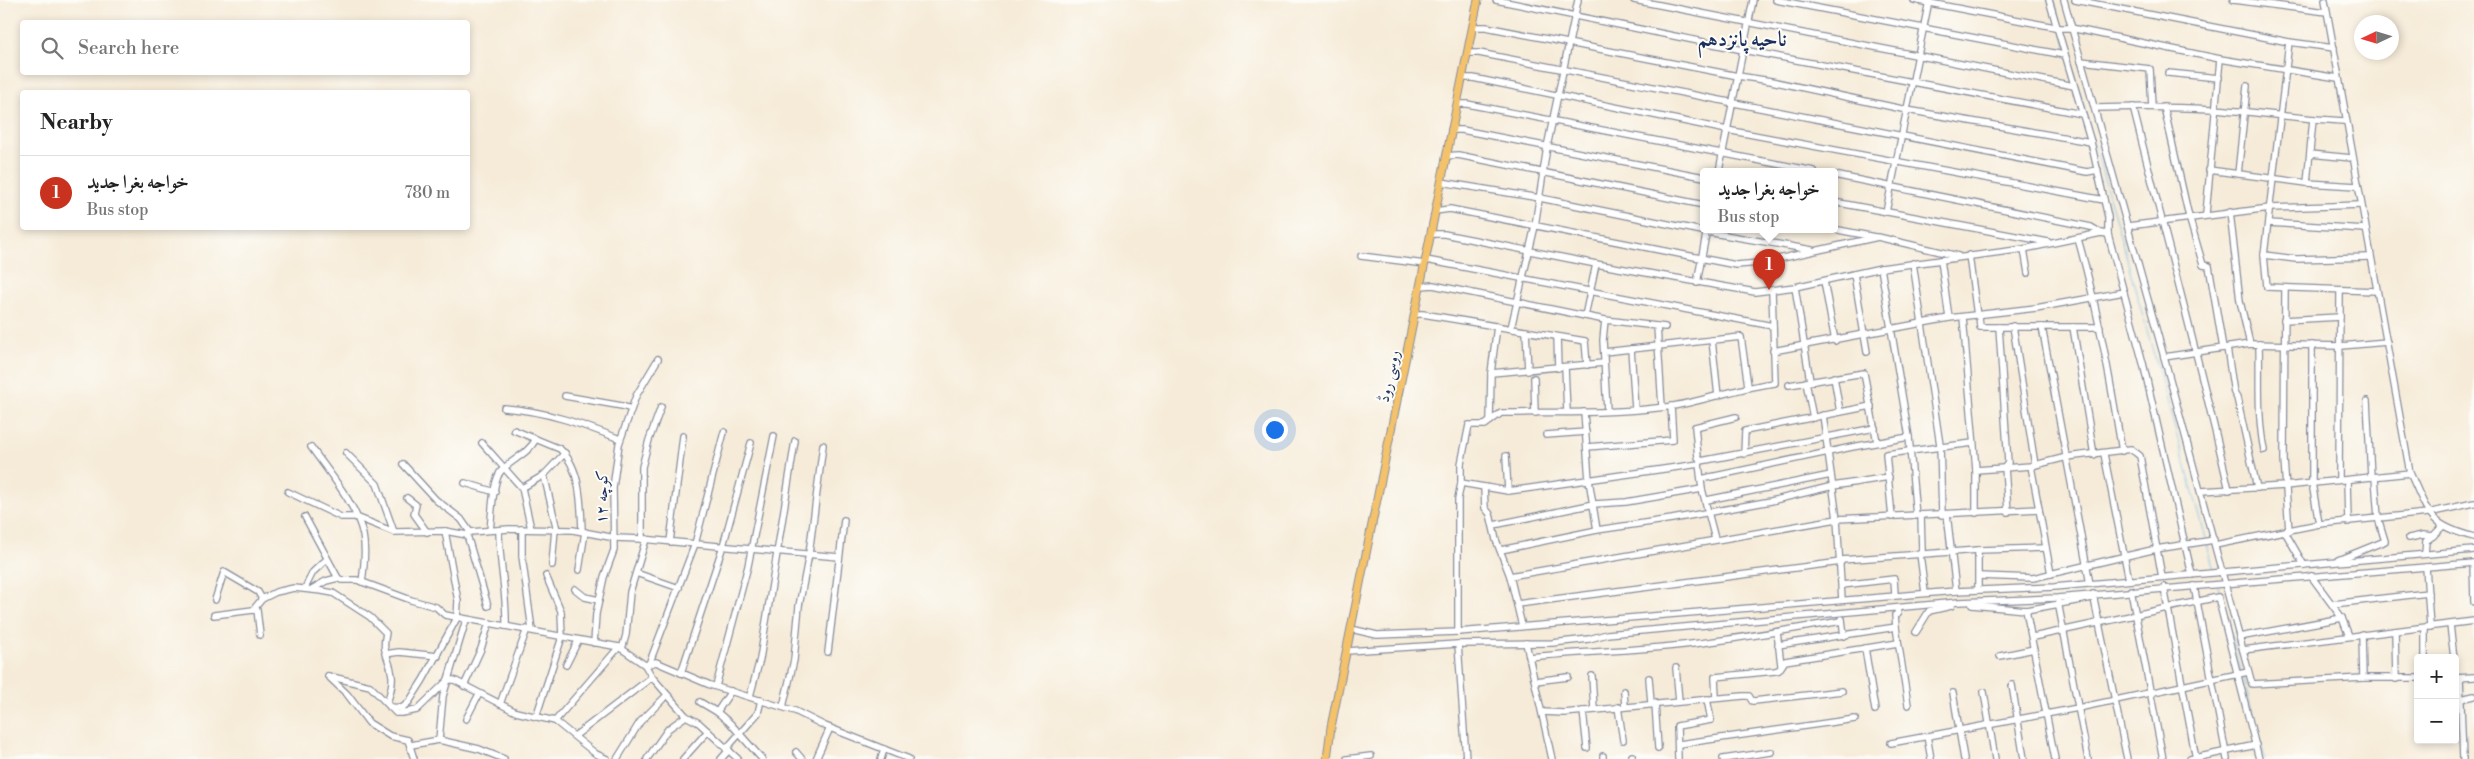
<!DOCTYPE html>
<html lang="en">
<head>
<meta charset="utf-8">
<style>
  :root { --surface:#fff; --page:#f2f2f2; --text:#222; --muted:#767676; --line:#e0e0e0; --accent:#c8321e }
  body { margin:0; font-family:"Libre Bodoni",Amiri,serif; background:var(--page); color:var(--text) }
  .controls { position:absolute; right:15px; bottom:15px; display:grid; overflow:hidden; border-radius:5px; box-shadow:0 2px 8px #0003 }
  .controls button { width:45px; height:45px; display:grid; place-items:center; padding:0; border:0; border-bottom:1px solid var(--line); background:var(--surface); color:var(--text); font:25px sans-serif }
  .compass { position:absolute; left:2354px; top:15px; width:45px; height:45px; border-radius:50%; background:var(--surface); box-shadow:0 2px 8px #0003; rotate:266deg }
  .you { position:absolute; left:1274px; top:429px; width:18px; height:18px; margin:-12px; border:4px solid #fff; border-radius:50%; background:#1a73e8; box-shadow:0 0 0 8px #1a73e833 }
  .badge { display:grid; place-items:center; width:32px; height:32px; border-radius:50%; background:var(--accent); color:#fff; font-size:16px; font-weight:700 }
  .pin { position:absolute; translate:-50% -41px; filter:drop-shadow(0 1px 2px #0008) }
  .pin::after { content:''; position:absolute; top:26px; width:18px; height:15px; background:inherit; clip-path:polygon(0 0,100% 0,50% 100%) }
  .popup { position:absolute; left:1700px; top:168px; width:138px; height:65px; box-sizing:border-box; display:grid; place-content:center; border-radius:5px; background:var(--surface); filter:drop-shadow(0 1px 4px #0005); font-size:16px; white-space:nowrap; color:var(--muted) }
  .popup b { font-size:19px; color:var(--text) }
  .popup::after { content:''; position:absolute; left:50%; top:100%; margin-left:-10px; border:10px solid transparent; border-top-color:var(--surface) }
  .list { margin:0; padding:0; list-style:none }
  h2 { display:flex; justify-content:space-between; align-items:center; height:65px; margin:0; padding:0 20px; font-size:21px }
  h2 small { font-size:16px; font-weight:400; color:var(--muted) }
  .list li { display:grid; grid-template-columns:32px 1fr auto; gap:15px; align-items:center; box-sizing:border-box; height:75px; padding:0 20px; border-top:1px solid var(--line) }
  .list b { display:block; font-size:19px; white-space:nowrap }
  .list p { margin:0; font-size:16px; white-space:nowrap; color:var(--muted) }
  .list em { font-size:16px; font-style:normal; color:var(--muted) }
  .icon { flex:none; width:28px; height:28px; fill:none; stroke:currentColor; stroke-width:2; stroke-linecap:round; stroke-linejoin:round }
  .map { position:relative; flex:none; width:2474px; height:759px; overflow:hidden }
  .search { position:absolute; background:var(--surface); box-shadow:0 2px 8px #0003; left:20px; top:20px; width:450px; height:55px; display:flex; align-items:center; gap:12px; box-sizing:border-box; padding:0 18px; border-radius:5px; color:var(--muted); font-size:19px }
  .panel { position:absolute; background:var(--surface); box-shadow:0 2px 8px #0003; left:20px; top:90px; width:450px; height:140px; border-radius:5px }
  .map>svg:first-child { display:block }
</style>
</head>
<body>
<div class="map">
<svg width="2474" height="759" viewBox="0 0 2474 759">
  <rect width="100%" height="100%" fill="#fdfcf7"/>
  <filter id="ink" filterUnits="userSpaceOnUse"><feTurbulence type="fractalNoise" baseFrequency=".02" numOctaves="2"/><feDisplacementMap in="SourceGraphic" scale="10" xChannelSelector="R" yChannelSelector="G"/><feConvolveMatrix kernelMatrix="1 2 1 2 8 2 1 2 1" color-interpolation-filters="sRGB"/></filter>
  <filter id="wash" filterUnits="userSpaceOnUse"><feTurbulence type="fractalNoise" baseFrequency=".0096" numOctaves="4" result="noise"/><feDisplacementMap in="SourceGraphic" scale="20" xChannelSelector="R" yChannelSelector="G"/><feGaussianBlur stdDeviation="1.12" result="paint"/><feColorMatrix in="noise" values="0 0 0 0 0 0 0 0 0 0 0 0 0 0 0 0 0 1.4 0 .05"/><feComposite in="paint" operator="in"/></filter>
  <g filter="url(#wash)">
    <rect width="100%" height="100%" fill="#f6ebd8"/>
    <g fill="none" stroke-linecap="round" stroke-linejoin="round">
      <g stroke="#67b7e1" stroke-width="1">
        <polyline points="2054,0 2061,26"/>
        <polyline points="2062,30 2088,122"/>
        <polyline points="2094,143 2206,538"/>
        <polyline points="2207,545 2214,570"/>
        <polyline points="2218,586 2241,671"/>
        <polyline points="2242,675 2265,759"/>
      </g>
    </g>
  </g>
  <g filter="url(#ink)">
    <g fill="none" stroke-linecap="round" stroke-linejoin="round">
      <defs>
        <g id="minor">
          <polyline points="1496,0 1743,50 2082,114"/>
          <polyline points="1634,0 2074,86"/>
          <polyline points="1776,0 2064,55"/>
          <polyline points="1914,0 2060,28 2071,28 2220,59 2338,78"/>
          <polyline points="2049,0 2091,142 2108,217 2108,234 2143,363 2192,575"/>
          <polyline points="2064,0 2164,357 2252,684 2363,678 2418,678"/>
          <polyline points="2075,0 2289,42 2334,48"/>
          <polyline points="2233,0 2327,12"/>
          <path d="M2325,0L2410,473C2429,514 2428,525 2474,537"/>
          <polyline points="1473,27 1486,27 1738,76 1771,81 1907,110 2091,142"/>
          <polyline points="2289,42 2264,255 2267,287 2376,291"/>
          <polyline points="1468,53 1479,53 2087,172 2098,170"/>
          <polyline points="2081,61 2150,69 2152,107"/>
          <polyline points="2168,73 2219,78"/>
          <polyline points="1462,78 1473,78 1727,130 2104,200"/>
          <polyline points="1457,104 1467,104 1814,171"/>
          <path d="M2133,107C2165,235 2200,362 2229,490"/>
          <polyline points="2164,107 2189,217 2203,265 2209,266 2223,348"/>
          <path d="M2095,108C2134,107 2173,107 2213,109C2257,112 2301,119 2346,121"/>
          <polyline points="1451,130 1462,130 1704,177"/>
          <polyline points="2310,154 2352,158"/>
          <polyline points="1446,156 1458,155 1704,205"/>
          <polyline points="2209,170 2307,183 2357,186"/>
          <polyline points="1719,171 1753,0"/>
          <polyline points="2238,174 2247,86"/>
          <polyline points="1834,175 2091,227 2101,233"/>
          <polyline points="1441,182 1540,198 1707,232 1812,250"/>
          <polyline points="2307,183 2313,119"/>
          <polyline points="1834,202 2048,242"/>
          <polyline points="1435,211 1450,209 1736,265 1760,263 1878,237 1958,256"/>
          <polyline points="1886,212 1929,1"/>
          <polyline points="2230,212 2240,301 2250,344"/>
          <polyline points="2206,214 2220,59"/>
          <polyline points="2268,223 2365,229"/>
          <polyline points="2128,226 2270,208 2361,205"/>
          <polyline points="1833,229 1875,237"/>
          <polyline points="1431,234 1444,234 1596,264 1755,292 1795,287 1881,268 2024,249 2101,233 2108,234"/>
          <path d="M2078,239C2098,309 2110,379 2122,451"/>
          <polyline points="2024,249 2028,273"/>
          <polyline points="1969,255 1977,316"/>
          <polyline points="2264,255 2296,259 2370,257"/>
          <polyline points="1361,256 1425,264"/>
          <polyline points="1426,260 1773,326"/>
          <polyline points="1941,260 1949,318"/>
          <polyline points="1913,263 1940,445 1942,515"/>
          <polyline points="1881,268 1909,437 1916,516"/>
          <polyline points="1854,274 1867,352"/>
          <polyline points="1824,281 1835,341"/>
          <polyline points="1697,283 1707,229"/>
          <polyline points="1421,286 1433,285 1605,320 1665,327"/>
          <polyline points="1795,287 1810,381"/>
          <polyline points="2285,288 2284,460 2289,531"/>
          <polyline points="1415,314 1423,314 1585,341 1587,365"/>
          <polyline points="1585,316 1596,264"/>
          <polyline points="1979,316 1980,327 2100,327"/>
          <polyline points="1963,317 1976,470 1976,513"/>
          <polyline points="1605,320 1603,340 1607,411"/>
          <polyline points="2284,320 2340,317"/>
          <polyline points="1657,326 1662,407"/>
          <polyline points="2013,326 2035,465"/>
          <polyline points="1999,327 2008,463 2005,467 2008,512"/>
          <polyline points="2042,327 2090,584"/>
          <polyline points="2073,327 2094,455"/>
          <polyline points="1511,328 1535,226 1547,147 1578,0"/>
          <polyline points="1526,331 1528,371"/>
          <polyline points="1557,337 1558,368"/>
          <polyline points="1712,340 1718,396"/>
          <path d="M2259,344C2260,380 2257,415 2264,450"/>
          <polyline points="2312,345 2312,483 2319,524"/>
          <polyline points="2227,348 2234,393 2237,398 2257,488"/>
          <polyline points="1631,349 1635,409"/>
          <polyline points="1773,351 1949,318 2036,308 2124,292"/>
          <polyline points="1604,352 1741,337 1748,386"/>
          <polyline points="2164,357 2250,344 2341,346 2387,342"/>
          <polyline points="1565,367 1567,412"/>
          <polyline points="1491,373 1604,363"/>
          <polyline points="1834,377 1840,412"/>
          <polyline points="1534,378 1535,413"/>
          <polyline points="1806,382 1813,418"/>
          <polyline points="1789,385 1864,373 1877,442"/>
          <polyline points="565,396 622,406 631,409"/>
          <polyline points="2367,401 2371,477"/>
          <path d="M504,408C546,411 581,424 620,439"/>
          <polyline points="1584,412 1589,480 1597,530"/>
          <polyline points="1823,415 1837,519 1842,600"/>
          <polyline points="1490,421 1491,373 1497,326"/>
          <path d="M514,430L560,449C581,468 581,504 582,531"/>
          <polyline points="1546,435 1586,432"/>
          <polyline points="482,443 522,488"/>
          <path d="M311,447C329,473 357,505 363,535C366,549 364,568 362,582"/>
          <polyline points="1587,447 1673,440 1671,406"/>
          <polyline points="346,453 377,484 394,532"/>
          <polyline points="1744,454 1745,431 1871,406"/>
          <polyline points="2104,454 2129,580"/>
          <polyline points="1506,456 1508,491"/>
          <polyline points="1701,461 1698,457 1695,427 1736,417"/>
          <polyline points="403,464 436,500 461,519 470,532"/>
          <polyline points="1699,464 1702,489 1715,539"/>
          <polyline points="2031,466 2051,574"/>
          <polyline points="1976,470 2031,466 2067,457 2131,449 2140,456 2162,577"/>
          <polyline points="544,475 557,530"/>
          <polyline points="1701,479 1852,447 1909,437"/>
          <polyline points="2339,480 2340,290"/>
          <polyline points="2347,480 2348,522"/>
          <polyline points="465,483 495,492"/>
          <polyline points="1461,483 1508,491 1524,489 1699,464 1701,461 1875,428"/>
          <polyline points="1484,487 1485,508 1490,514 1496,540 1510,576 1522,626"/>
          <polyline points="2201,491 2285,486 2410,473"/>
          <polyline points="288,492 341,517 356,517 394,532 445,531 467,535 470,532 509,529 573,530 615,538 642,539 839,557"/>
          <polyline points="407,498 416,505 414,514 427,532"/>
          <polyline points="1707,500 1831,475"/>
          <polyline points="1947,514 1956,591"/>
          <polyline points="1921,515 1922,551 1920,554 1925,593"/>
          <polyline points="305,517 338,578"/>
          <polyline points="1892,517 1886,454 1973,443"/>
          <polyline points="1494,525 1594,504 1626,502 1702,489"/>
          <polyline points="522,529 522,556 532,630"/>
          <polyline points="531,529 522,488 544,475 565,453"/>
          <path d="M490,530C492,516 492,479 502,470C514,458 528,454 536,439"/>
          <path d="M499,530C499,562 507,594 506,626"/>
          <polyline points="2285,532 2304,565"/>
          <polyline points="467,535 488,606"/>
          <polyline points="2409,538 2423,535 2433,536 2442,527"/>
          <polyline points="642,539 642,467 649,440 661,407"/>
          <polyline points="670,542 683,436"/>
          <polyline points="2215,545 2319,524 2428,513 2474,503"/>
          <polyline points="1501,550 1597,530 1672,519 1771,501 1833,486 1889,477"/>
          <polyline points="2425,554 2426,541 2433,536"/>
          <polyline points="1841,560 1978,550 2046,548"/>
          <polyline points="2338,560 2385,541 2378,518 2375,477"/>
          <polyline points="2473,563 2474,602"/>
          <polyline points="552,565 555,529"/>
          <polyline points="2426,567 2430,627"/>
          <polyline points="579,570 585,532"/>
          <polyline points="636,573 679,588"/>
          <polyline points="1510,576 1837,519 2039,509"/>
          <polyline points="1979,576 2033,578 2156,549 2214,540"/>
          <polyline points="2311,576 2342,618 2349,636"/>
          <polyline points="1842,585 1894,579 1895,595"/>
          <polyline points="2194,586 2227,759"/>
          <polyline points="2164,587 2196,759"/>
          <polyline points="305,588 313,572 327,559"/>
          <polyline points="312,589 326,581 338,578 341,580 357,580 411,600 436,607 445,615 619,647 645,665 652,677 686,716 699,723 738,759"/>
          <polyline points="575,589 585,597 599,600"/>
          <polyline points="1978,590 1978,550"/>
          <polyline points="2131,590 2163,759"/>
          <polyline points="2093,594 2127,759"/>
          <polyline points="215,600 224,572 258,592 262,599"/>
          <polyline points="2058,602 2088,759"/>
          <polyline points="1517,604 1841,562"/>
          <polyline points="2333,604 2428,593"/>
          <polyline points="1972,605 2026,610 2092,598"/>
          <polyline points="1897,609 1898,614 1895,615 1896,627 1908,705"/>
          <polyline points="253,610 257,610 260,635"/>
          <polyline points="2026,610 2055,759"/>
          <path d="M214,615L253,610L262,599L276,592L294,588L322,591L333,593L370,617L386,633C381,655 390,656 392,676C393,685 390,694 387,703"/>
          <polyline points="1842,619 1844,636"/>
          <polyline points="2450,625 2454,658"/>
          <polyline points="1351,629 1377,635 1458,632 1956,591 2054,587 2474,550"/>
          <polyline points="2395,631 2396,679"/>
          <path d="M1458,632V499L1461,483V464L1469,425H1485L1501,413C1556,412 1612,414 1666,407C1703,402 1738,387 1775,383L1772,291"/>
          <polyline points="1777,632 1781,665"/>
          <polyline points="1916,632 1929,611 1951,606"/>
          <polyline points="2362,634 2363,678"/>
          <polyline points="2033,637 2218,597 2259,759"/>
          <polyline points="2239,637 2342,618"/>
          <polyline points="594,643 596,614 604,577 614,550 613,488 619,444 636,396 658,359"/>
          <polyline points="1526,643 1552,759"/>
          <polyline points="1458,644 1466,759"/>
          <polyline points="1778,645 1896,627"/>
          <polyline points="1865,648 1875,710"/>
          <polyline points="622,649 626,635 630,592 646,539"/>
          <polyline points="2243,650 2474,621"/>
          <polyline points="1347,651 1458,644 1552,643 1589,639 1607,634 1959,602 2057,598 2474,563"/>
          <polyline points="828,652 844,520"/>
          <polyline points="385,654 399,652 438,656"/>
          <polyline points="2000,656 2034,649"/>
          <path d="M1530,657C1570,653 1611,651 1652,648C1716,643 1779,631 1842,621"/>
          <polyline points="2425,658 2425,628"/>
          <polyline points="649,664 695,544 724,432"/>
          <polyline points="566,665 578,641"/>
          <polyline points="645,665 656,662 710,685 795,711 825,726 909,759"/>
          <polyline points="1676,668 1679,701"/>
          <polyline points="681,673 723,546 751,443"/>
          <polyline points="328,676 370,686 396,713 402,713 417,710 448,680 454,680 516,712 555,721 596,754 607,759"/>
          <polyline points="328,676 347,694 369,723 390,736 408,740 414,759"/>
          <polyline points="1592,676 1594,709"/>
          <polyline points="1649,678 1651,703"/>
          <polyline points="2455,678 2474,677"/>
          <polyline points="2460,678 2463,759"/>
          <polyline points="1535,681 1568,677"/>
          <polyline points="2012,685 2024,759"/>
          <polyline points="464,686 481,649 489,623"/>
          <polyline points="716,686 748,566 774,436"/>
          <polyline points="1624,691 1625,707"/>
          <polyline points="1984,692 1995,759"/>
          <polyline points="1953,693 1964,759"/>
          <polyline points="750,696 760,659 795,441"/>
          <polyline points="1716,698 1715,677 1775,671 1779,670 1785,661 1898,643"/>
          <polyline points="2461,699 2474,696"/>
          <polyline points="700,702 717,712 730,723 762,759"/>
          <polyline points="1655,703 1658,748"/>
          <polyline points="500,704 527,629"/>
          <polyline points="390,707 402,708 409,702 423,680 457,618 458,601 445,531"/>
          <polyline points="783,707 794,660 799,606 809,554 823,445"/>
          <polyline points="1618,707 1623,740"/>
          <polyline points="1583,711 1587,748"/>
          <polyline points="717,712 731,691"/>
          <polyline points="1542,712 1564,713 1743,696 1749,696 1752,701 1754,701 1842,691"/>
          <polyline points="536,717 562,637 561,611 546,576"/>
          <polyline points="466,719 479,694"/>
          <polyline points="555,721 619,647"/>
          <polyline points="576,735 652,677"/>
          <polyline points="1927,736 1931,759"/>
          <polyline points="439,740 443,696 466,620"/>
          <polyline points="1891,743 2078,708 2248,672"/>
          <polyline points="1679,744 1855,719"/>
          <polyline points="411,745 439,740 479,749 504,759"/>
          <polyline points="726,749 758,713 761,700"/>
          <polyline points="796,752 802,759"/>
          <polyline points="1603,756 1603,759"/>
          <polyline points="1632,756 1632,759"/>
          <polyline points="617,759 640,722 667,695"/>
          <polyline points="647,759 668,729 686,716"/>
          <polyline points="683,759 708,731"/>
          <polyline points="721,759 729,750"/>
          <polyline points="816,759 830,728"/>
          <polyline points="881,759 884,749"/>
          <polyline points="1347,759 1371,756"/>
          <polyline points="1678,759 1677,726 1711,720 1707,699"/>
          <polyline points="1723,759 1771,752"/>
          <polyline points="2190,759 2256,745"/>
        </g>
        <polyline id="major" points="1327,759 1331,727 1478,0"/>
      </defs>
      <use href="#minor" stroke="#888d9b" stroke-width="8"/>
      <use href="#major" stroke="#888d9b" stroke-width="9"/>
      <use href="#minor" stroke="#fff" stroke-width="5.5"/>
      <use href="#major" stroke="#f4c26a" stroke-width="7"/>
    </g>
  </g>
  <g text-anchor="middle" stroke-width="4" stroke-linejoin="round" paint-order="stroke">
    <g font-size="16" fill="#1b2f5e" stroke="#fdfcf7">
      <text transform="translate(1388 376) rotate(-78)" y="6">روسی روڈ</text>
      <text transform="translate(601 497) rotate(-89)" y="6">کوچه ۱۲</text>
    </g>
    <g font-size="21" font-weight="bold" fill="#1b2f5e" stroke="#fdfcf7">
      <text x="1742" y="46">ناحیه پانزدهم</text>
    </g>
  </g>
</svg>
<div class="controls">
<button>+</button>
<button>−</button>
</div>
<svg class="compass" viewBox="-18 -18 36 36"><path d="M0-13l5 13h-10z" fill="#e53935"/><path d="M0 13l5-13h-10z" fill="#767676"/></svg>
<div class="you"></div>
<div class="pin badge" style="left:1769px;top:290px">1</div>
<div class="popup"><b>خواجه بغرا جدید</b>Bus stop</div>
<div class="search"><svg class="icon" aria-label="search" viewBox="0 0 24 24"><circle cx="10" cy="10" r="6"/><path d="M15 15l6 6"/></svg>Search here</div>
<section class="panel">
<h2>Nearby<small></small></h2>
<ul class="list">
<li><span class="badge">1</span><div><b>خواجه بغرا جدید</b><p>Bus stop</p></div><em>780 m</em></li>
</ul>
</section>
</div>
</body>
</html>
